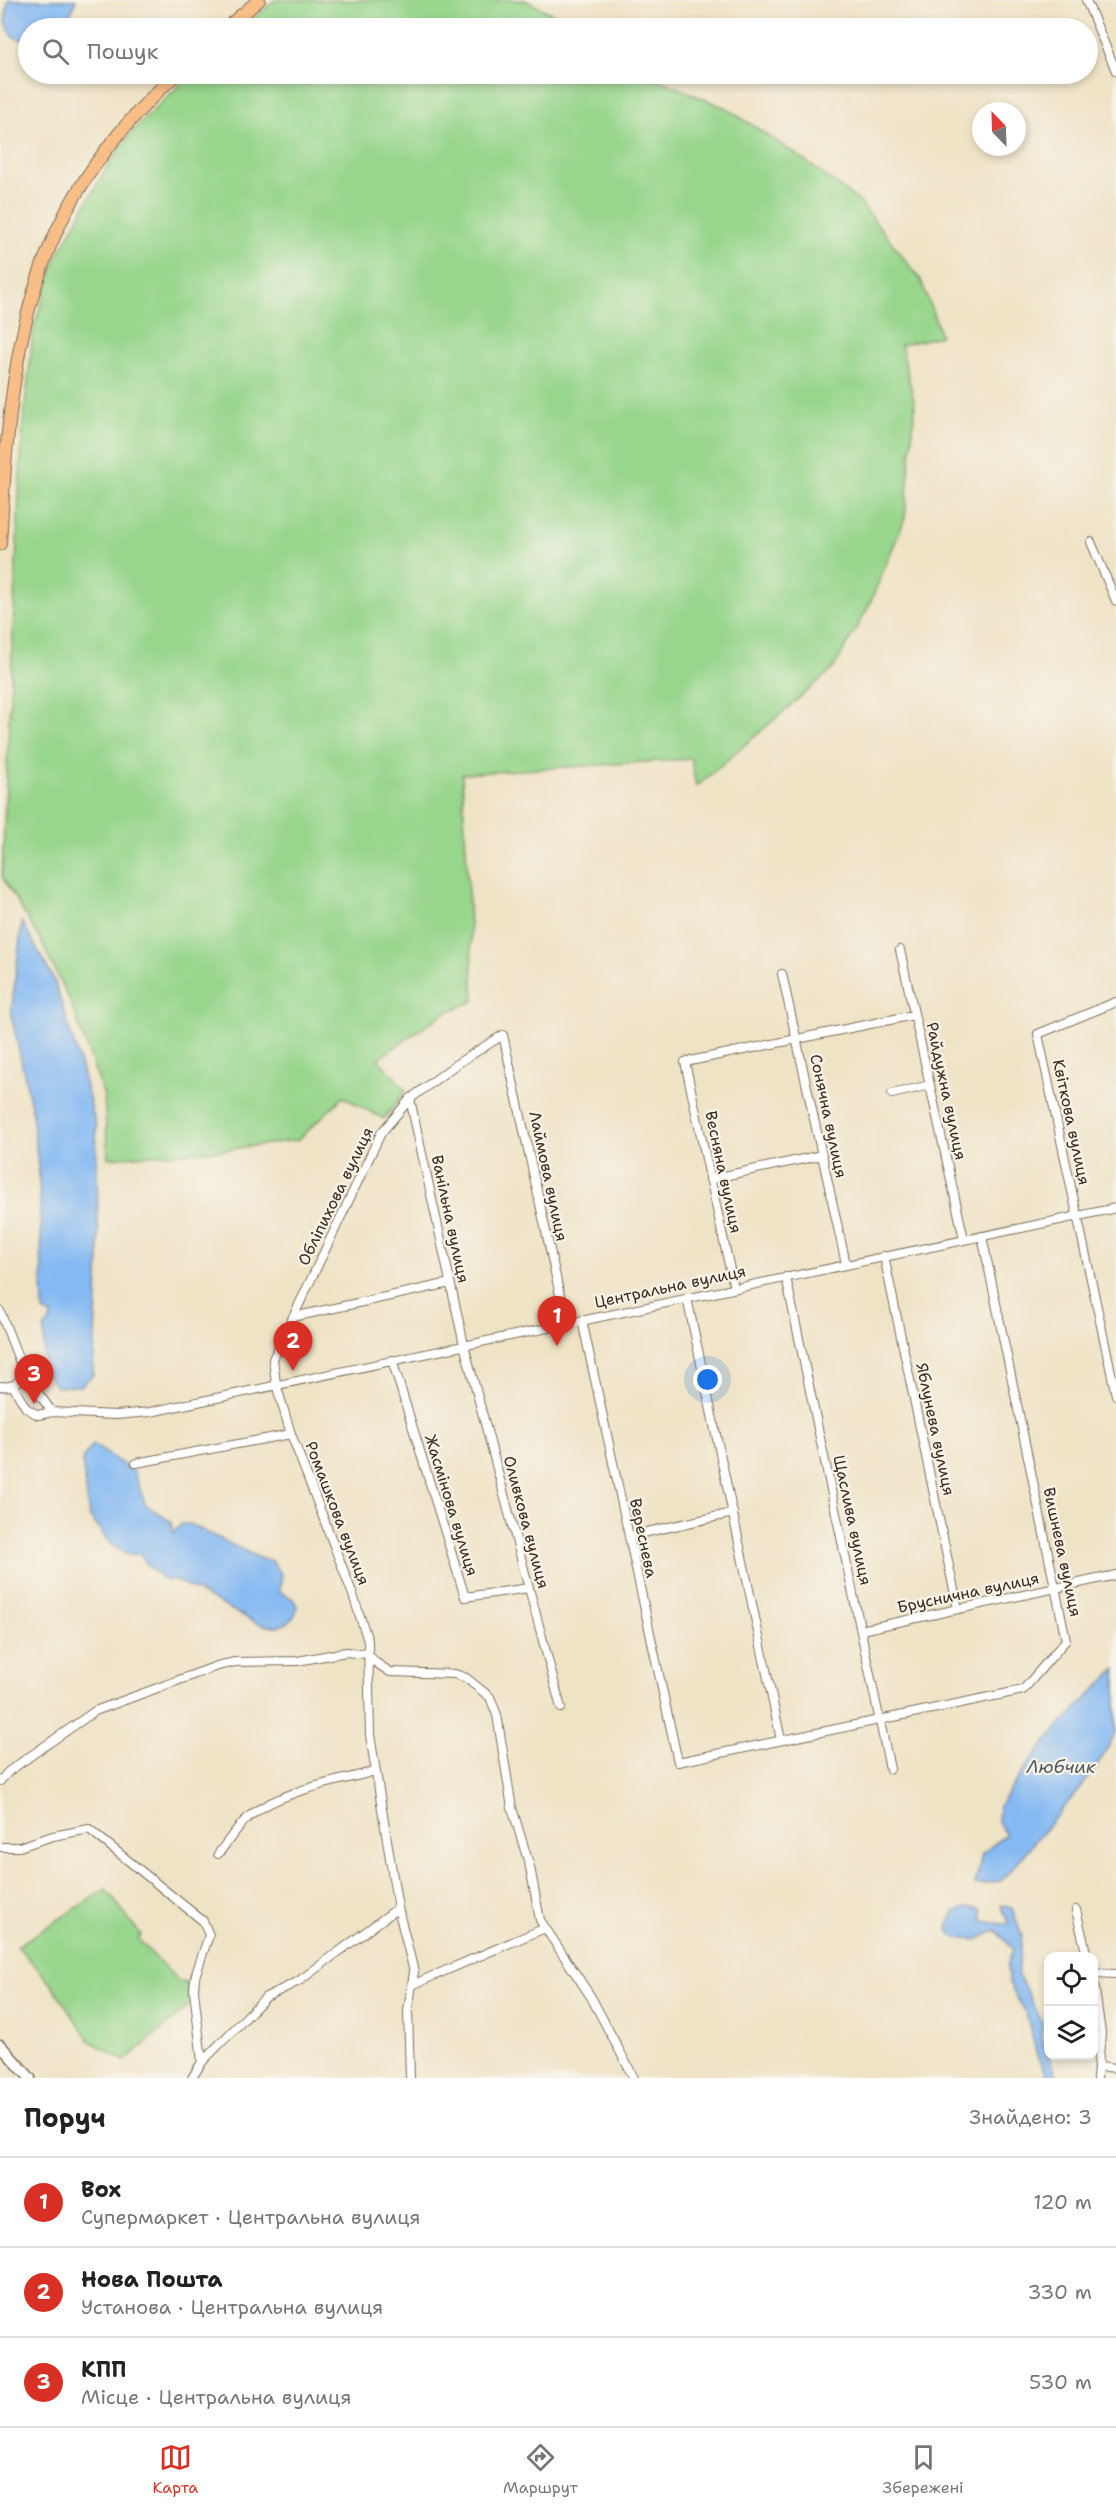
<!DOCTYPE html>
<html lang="uk">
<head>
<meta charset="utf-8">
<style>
  :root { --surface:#fff; --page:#f2f2f2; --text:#222; --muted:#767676; --line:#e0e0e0; --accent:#d93025 }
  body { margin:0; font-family:"Shantell Sans",sans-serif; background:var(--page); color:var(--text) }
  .controls { position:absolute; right:18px; bottom:18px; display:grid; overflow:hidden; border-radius:12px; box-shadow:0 3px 9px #0003 }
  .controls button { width:54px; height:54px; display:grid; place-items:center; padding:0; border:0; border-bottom:2px solid var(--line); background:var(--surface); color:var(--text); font:30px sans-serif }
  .compass { position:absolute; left:972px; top:102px; width:54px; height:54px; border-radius:50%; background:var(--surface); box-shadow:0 3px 9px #0003; rotate:337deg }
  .you { position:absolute; left:708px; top:1380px; width:21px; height:21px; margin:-15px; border:4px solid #fff; border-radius:50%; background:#1a73e8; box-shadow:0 0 0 9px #1a73e833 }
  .badge { display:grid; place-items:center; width:39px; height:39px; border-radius:50%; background:var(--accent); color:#fff; font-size:20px; font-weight:700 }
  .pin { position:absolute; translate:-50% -50px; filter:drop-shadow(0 2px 3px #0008) }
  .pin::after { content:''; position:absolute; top:32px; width:21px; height:18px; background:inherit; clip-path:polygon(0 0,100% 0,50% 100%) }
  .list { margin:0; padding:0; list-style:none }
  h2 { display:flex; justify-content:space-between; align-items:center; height:78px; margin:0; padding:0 24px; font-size:26px }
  h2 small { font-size:20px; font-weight:400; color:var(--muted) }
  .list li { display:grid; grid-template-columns:39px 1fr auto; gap:18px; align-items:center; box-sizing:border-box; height:90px; padding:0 24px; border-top:2px solid var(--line) }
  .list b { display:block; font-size:22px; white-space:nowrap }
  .list p { margin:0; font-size:20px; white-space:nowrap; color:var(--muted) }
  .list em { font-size:20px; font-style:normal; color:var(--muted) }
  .icon { flex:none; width:33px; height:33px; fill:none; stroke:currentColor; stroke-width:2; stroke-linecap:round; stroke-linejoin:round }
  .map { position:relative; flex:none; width:1116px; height:2078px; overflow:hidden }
  .search { position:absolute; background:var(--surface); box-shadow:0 3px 9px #0003; left:18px; right:18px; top:18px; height:66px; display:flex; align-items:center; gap:15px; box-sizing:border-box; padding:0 21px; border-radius:33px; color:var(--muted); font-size:22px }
  .sheet { height:348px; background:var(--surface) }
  nav { display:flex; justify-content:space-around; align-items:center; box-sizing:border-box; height:84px; border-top:2px solid var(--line); background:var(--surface); font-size:16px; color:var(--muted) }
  nav a { display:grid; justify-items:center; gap:3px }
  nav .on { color:var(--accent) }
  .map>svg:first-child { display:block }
</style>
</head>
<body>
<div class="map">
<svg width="1116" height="2078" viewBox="0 0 1116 2078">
  <rect width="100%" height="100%" fill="#f7f3e8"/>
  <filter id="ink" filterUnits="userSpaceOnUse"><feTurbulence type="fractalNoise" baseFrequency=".0167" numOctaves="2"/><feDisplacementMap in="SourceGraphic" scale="12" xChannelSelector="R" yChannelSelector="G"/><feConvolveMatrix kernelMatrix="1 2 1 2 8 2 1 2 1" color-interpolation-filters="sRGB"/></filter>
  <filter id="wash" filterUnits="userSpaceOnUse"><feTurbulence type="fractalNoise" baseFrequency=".008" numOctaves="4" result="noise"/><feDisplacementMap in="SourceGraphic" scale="24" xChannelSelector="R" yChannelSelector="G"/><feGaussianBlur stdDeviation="1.35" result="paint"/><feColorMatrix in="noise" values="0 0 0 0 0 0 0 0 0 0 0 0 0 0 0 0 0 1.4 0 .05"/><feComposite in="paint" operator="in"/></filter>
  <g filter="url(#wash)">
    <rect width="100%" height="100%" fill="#efe3c6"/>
    <g fill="#97d68c" stroke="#698055" stroke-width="1.5">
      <polygon points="275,0 525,0 580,28 242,28"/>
      <polygon points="191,74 645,74 726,108 796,154 860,202 921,280 941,336 901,345 915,406 905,518 868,608 833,669 696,787 691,759 462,774 474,1001 443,1014 378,1059 406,1090 384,1119 343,1097 298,1140 224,1150 108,1158 104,1096 72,1006 41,941 2,877 22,432 34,326 56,259 106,168 134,129"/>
      <polygon points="106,1889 141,1935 138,1939 178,1981 187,1983 191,2004 125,2061 90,2041 49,1981 17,1946"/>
    </g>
    <g fill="#84b9f3" stroke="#607288" stroke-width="1.5">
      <polygon points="8,0 76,0 65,28 28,28 28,42 13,37 5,22"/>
      <polygon points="22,922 54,980 79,1060 96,1126 99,1257 93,1375 81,1386 56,1387 44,1370 44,1328 50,1322 51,1315 43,1311 39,1173 31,1106 11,1014"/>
      <path d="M93,1444L134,1472L145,1504L170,1521L174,1532L182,1524H190L261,1559L271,1560L282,1575L279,1591L293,1599L297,1606C295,1628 273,1629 256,1623L174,1579L165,1581L148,1566L140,1553L129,1555L111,1545L89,1516L82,1460Z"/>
      <polygon points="1116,1669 1116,1733 1093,1773 1001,1881 975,1885 982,1854 1006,1834 998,1822 999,1806 1031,1760 1060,1725"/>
      <path d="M1001,1905L1012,1908L1022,1936L1018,1974L1042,2022V2039L1057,2078H1048L1037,2056L1027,2016L1009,1983L1007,1966L1013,1949L996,1930L977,1940L956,1938L948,1930C949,1909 963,1906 981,1909L983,1921L1009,1925Z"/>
    </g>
  </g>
  <g filter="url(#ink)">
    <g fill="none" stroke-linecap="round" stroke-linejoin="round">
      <defs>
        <g id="minor">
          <polyline points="1086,0 1116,71"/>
          <polyline points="1091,542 1116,601"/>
          <polyline points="900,950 964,1239"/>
          <polyline points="782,974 846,1264"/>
          <polyline points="1116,1002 1038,1034 1116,1395"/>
          <polyline points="892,1094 930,1085"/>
          <polyline points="410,1099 464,1345 561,1708"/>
          <polyline points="710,1179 822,1155"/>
          <polyline points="884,1256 958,1609"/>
          <polyline points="786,1277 890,1769"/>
          <polyline points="734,1288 685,1062 914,1015"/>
          <polyline points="687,1298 781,1740"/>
          <path d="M0,1311L24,1373C19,1384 12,1388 0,1386"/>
          <polyline points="293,1317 450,1283"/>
          <polyline points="582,1320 678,1762 1023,1690 1066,1640 982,1236"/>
          <polyline points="392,1360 465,1597 529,1588"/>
          <polyline points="24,1373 52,1412"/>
          <polyline points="13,1386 26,1408 38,1415 52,1412 116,1415 150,1412 1116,1208"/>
          <polyline points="136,1463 291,1434"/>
          <polyline points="629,1536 733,1513"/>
          <polyline points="861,1630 1116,1575"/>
          <polyline points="368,1654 375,1662 390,1672 455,1674 466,1678 490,1697 497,1715 512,1808 530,1867 540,1920 591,1997 634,2078"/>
          <polyline points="0,1781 9,1771 95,1711 217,1666 235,1662 298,1661 346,1652 368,1654"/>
          <polyline points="0,1847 19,1847 53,1836 89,1829 203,1921 209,1935 195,1977 194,1990 202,2062"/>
          <path d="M218,1854C228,1842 238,1825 251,1815C282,1790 338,1782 375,1771"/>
          <polyline points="1076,1910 1087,1956"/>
          <polyline points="1094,1973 1116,1974"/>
          <polyline points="1094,1983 1101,2033 1097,2078"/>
          <polyline points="412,1985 545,1928"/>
          <polyline points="1098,2066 1116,2068"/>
          <polyline points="192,2078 202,2062 266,1997 299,1981 398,1908"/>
          <polyline points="410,2078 408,2010 414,1972 398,1908 370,1735 368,1641 353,1595 291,1434 276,1384 273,1359 381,1133 410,1099 455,1065 503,1035 566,1323"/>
        </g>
        <polyline id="tertiary" points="0,2045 30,2078"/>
        <g id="primary">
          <polyline points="226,28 259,0"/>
          <path d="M0,544C7,426 13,300 75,196C102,150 137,110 176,74"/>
        </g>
      </defs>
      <use href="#minor" stroke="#7a6b59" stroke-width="10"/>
      <use href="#tertiary" stroke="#7a6b59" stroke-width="13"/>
      <use href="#primary" stroke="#7a6b59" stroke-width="14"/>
      <use href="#minor" stroke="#fff" stroke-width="8"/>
      <use href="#tertiary" stroke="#fff" stroke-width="10"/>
      <use href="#primary" stroke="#f7be88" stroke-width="12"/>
    </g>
  </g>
  <g text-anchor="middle" stroke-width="4.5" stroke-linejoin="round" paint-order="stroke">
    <g font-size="16" fill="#3b2a1e" stroke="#f7f3e8">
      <text transform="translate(947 1091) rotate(78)" y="6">Райдужна вулиця</text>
      <text transform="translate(829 1116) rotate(78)" y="6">Сонячна вулиця</text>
      <text transform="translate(1072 1122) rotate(78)" y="6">Квіткова вулиця</text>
      <text transform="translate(724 1172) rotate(78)" y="6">Весняна вулиця</text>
      <text transform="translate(549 1176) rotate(78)" y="6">Лаймова вулиця</text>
      <text transform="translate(335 1196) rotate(-64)" y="6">Обліпихова вулиця</text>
      <text transform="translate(451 1219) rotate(78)" y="6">Ванільна вулиця</text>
      <text transform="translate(670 1286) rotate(-12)" y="6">Центральна вулиця</text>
      <text transform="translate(936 1429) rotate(78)" y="6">Яблунева вулиця</text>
      <text transform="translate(452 1505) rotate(73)" y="6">Жасмінова вулиця</text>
      <text transform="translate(338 1513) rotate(69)" y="6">Ромашкова вулиця</text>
      <text transform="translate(853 1520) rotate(78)" y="6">Щаслива вулиця</text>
      <text transform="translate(527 1522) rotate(75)" y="6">Оливкова вулиця</text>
      <text transform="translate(644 1538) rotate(78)" y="6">Вереснева</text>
      <text transform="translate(1063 1552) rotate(78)" y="6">Вишнева вулиця</text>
      <text transform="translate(968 1592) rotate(-12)" y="6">Бруснична вулиця</text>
    </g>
    <g font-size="18" font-style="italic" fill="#51555e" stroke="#f7f3e8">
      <text x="1061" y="1773">Любчик</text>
    </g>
  </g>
</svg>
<div class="controls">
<button><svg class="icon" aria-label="locate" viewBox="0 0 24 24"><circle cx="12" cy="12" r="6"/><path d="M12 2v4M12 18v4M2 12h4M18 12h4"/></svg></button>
<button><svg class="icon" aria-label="layers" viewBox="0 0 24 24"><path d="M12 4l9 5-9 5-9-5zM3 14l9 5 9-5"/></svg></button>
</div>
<svg class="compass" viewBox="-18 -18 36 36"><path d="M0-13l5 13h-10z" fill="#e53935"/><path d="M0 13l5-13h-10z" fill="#767676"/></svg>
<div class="you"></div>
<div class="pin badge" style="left:557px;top:1346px">1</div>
<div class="pin badge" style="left:293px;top:1371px">2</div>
<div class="pin badge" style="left:34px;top:1404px">3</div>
<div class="search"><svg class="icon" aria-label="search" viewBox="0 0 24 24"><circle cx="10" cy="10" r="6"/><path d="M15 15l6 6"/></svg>Пошук</div>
</div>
<section class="sheet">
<h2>Поруч<small>Знайдено: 3</small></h2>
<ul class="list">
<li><span class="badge">1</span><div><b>Box</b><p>Супермаркет · Центральна вулиця</p></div><em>120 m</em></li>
<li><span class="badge">2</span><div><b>Нова Пошта</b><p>Установа · Центральна вулиця</p></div><em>330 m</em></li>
<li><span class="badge">3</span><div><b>КПП</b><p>Місце · Центральна вулиця</p></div><em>530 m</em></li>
</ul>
</section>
<nav>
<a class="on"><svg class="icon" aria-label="map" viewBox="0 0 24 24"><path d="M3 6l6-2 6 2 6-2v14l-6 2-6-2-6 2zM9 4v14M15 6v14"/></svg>Карта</a>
<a><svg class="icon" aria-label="directions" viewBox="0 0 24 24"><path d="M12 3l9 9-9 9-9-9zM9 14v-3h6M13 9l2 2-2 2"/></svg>Маршрут</a>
<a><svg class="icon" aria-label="saved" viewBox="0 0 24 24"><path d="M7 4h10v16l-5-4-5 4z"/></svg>Збережені</a>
</nav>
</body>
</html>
